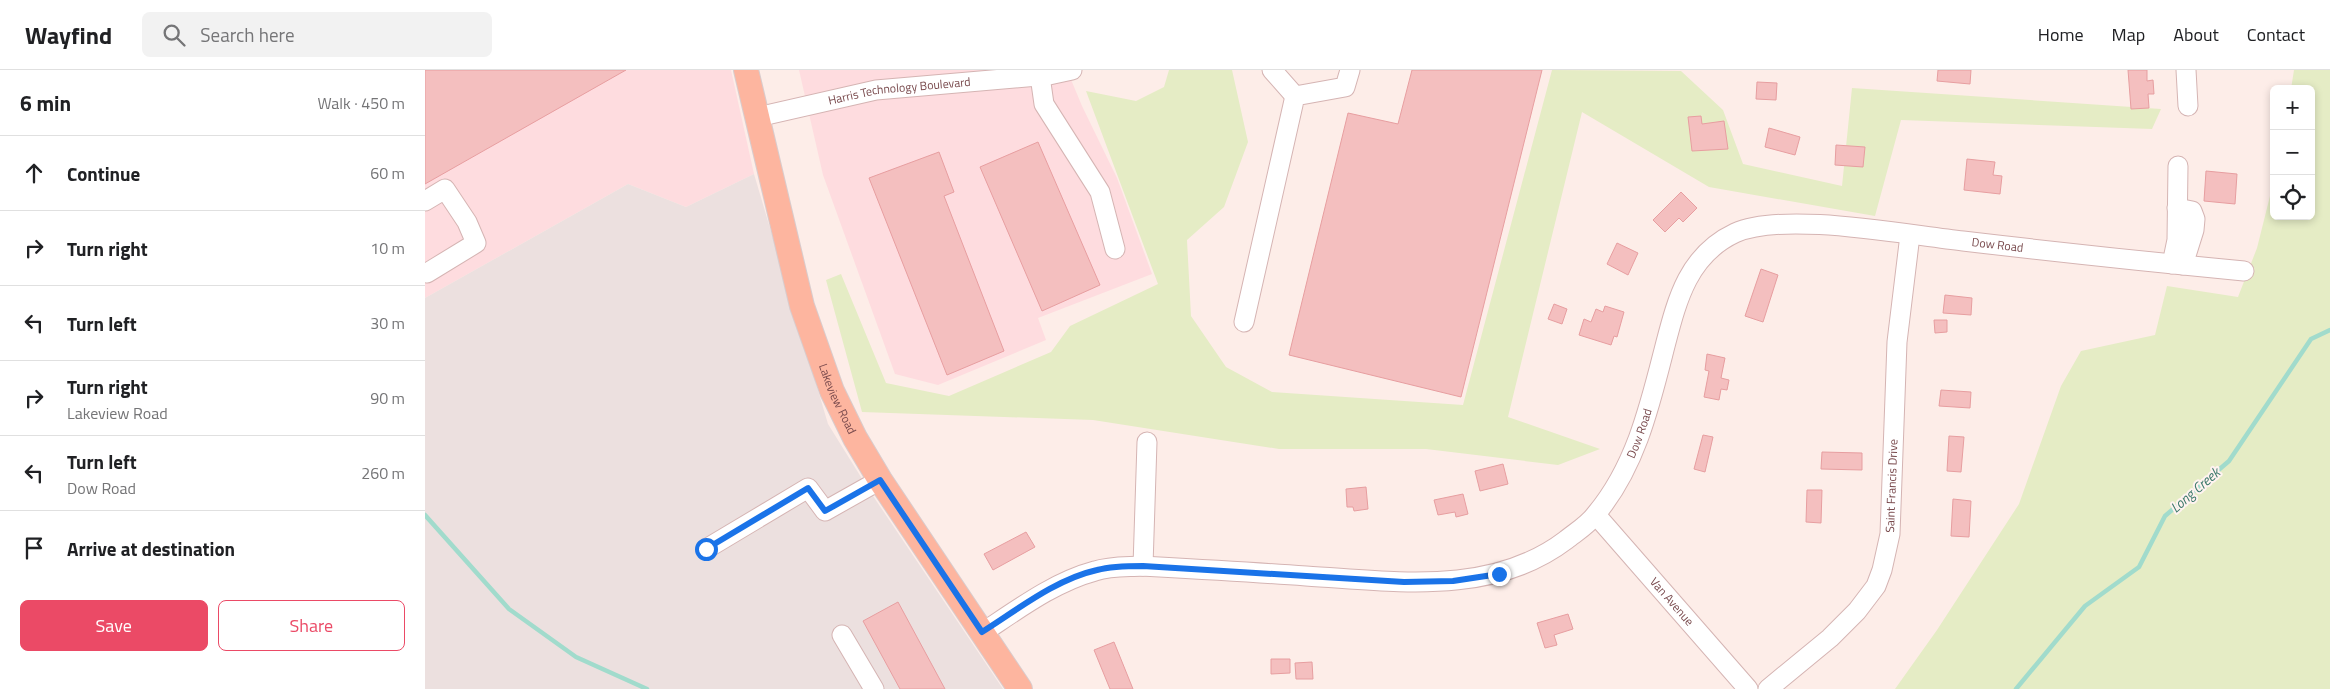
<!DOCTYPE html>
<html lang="en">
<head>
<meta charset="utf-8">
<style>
  :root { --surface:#fff; --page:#f2f2f2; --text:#202124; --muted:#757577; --line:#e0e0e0; --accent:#eb4a66 }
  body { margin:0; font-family:"Titillium Web",sans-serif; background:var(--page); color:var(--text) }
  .controls { position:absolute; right:15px; top:15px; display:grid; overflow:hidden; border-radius:8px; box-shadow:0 2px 8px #0003 }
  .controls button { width:45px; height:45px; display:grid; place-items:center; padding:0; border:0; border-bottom:1px solid var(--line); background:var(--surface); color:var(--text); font:25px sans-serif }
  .stop { position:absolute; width:15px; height:15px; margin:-11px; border:4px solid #1a73e8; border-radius:50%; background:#fff }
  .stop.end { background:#1a73e8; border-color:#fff; box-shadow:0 1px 5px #0008 }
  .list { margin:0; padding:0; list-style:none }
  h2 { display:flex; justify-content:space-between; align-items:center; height:65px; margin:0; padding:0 20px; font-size:21px }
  h2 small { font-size:16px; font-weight:400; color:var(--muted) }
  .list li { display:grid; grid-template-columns:32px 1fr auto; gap:15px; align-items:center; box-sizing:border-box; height:75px; padding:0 20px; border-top:1px solid var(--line) }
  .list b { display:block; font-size:19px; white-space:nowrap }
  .list p { margin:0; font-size:16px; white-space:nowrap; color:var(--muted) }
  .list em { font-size:16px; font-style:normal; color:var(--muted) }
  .actions { display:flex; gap:10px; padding:15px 20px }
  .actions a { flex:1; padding:11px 0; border:1px solid var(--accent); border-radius:8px; text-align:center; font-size:18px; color:var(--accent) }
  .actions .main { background:var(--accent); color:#fff }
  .icon { flex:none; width:28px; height:28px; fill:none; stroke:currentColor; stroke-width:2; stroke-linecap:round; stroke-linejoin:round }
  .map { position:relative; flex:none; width:1905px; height:619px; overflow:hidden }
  header { display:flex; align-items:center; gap:30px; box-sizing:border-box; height:70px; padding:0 25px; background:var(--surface); border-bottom:1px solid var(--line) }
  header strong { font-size:24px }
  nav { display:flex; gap:28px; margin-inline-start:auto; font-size:18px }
  .search { width:350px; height:45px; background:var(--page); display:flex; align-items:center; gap:12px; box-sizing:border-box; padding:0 18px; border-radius:8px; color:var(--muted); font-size:19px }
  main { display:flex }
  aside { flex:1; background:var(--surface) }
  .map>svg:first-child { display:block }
</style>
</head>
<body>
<header>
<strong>Wayfind</strong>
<div class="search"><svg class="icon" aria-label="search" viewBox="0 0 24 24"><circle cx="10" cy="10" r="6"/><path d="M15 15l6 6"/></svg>Search here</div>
<nav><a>Home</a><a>Map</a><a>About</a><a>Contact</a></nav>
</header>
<main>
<aside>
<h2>6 min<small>Walk · 450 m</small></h2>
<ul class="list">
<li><svg class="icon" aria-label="ahead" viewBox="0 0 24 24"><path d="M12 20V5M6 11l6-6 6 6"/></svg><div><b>Continue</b></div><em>60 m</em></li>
<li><svg class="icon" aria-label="right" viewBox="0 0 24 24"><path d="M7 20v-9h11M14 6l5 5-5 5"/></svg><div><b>Turn right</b></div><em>10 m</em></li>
<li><svg class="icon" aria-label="left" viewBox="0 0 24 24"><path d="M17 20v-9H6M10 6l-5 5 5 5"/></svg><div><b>Turn left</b></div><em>30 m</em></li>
<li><svg class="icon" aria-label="right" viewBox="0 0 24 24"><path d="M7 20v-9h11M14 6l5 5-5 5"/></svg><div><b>Turn right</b><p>Lakeview Road</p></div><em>90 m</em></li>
<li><svg class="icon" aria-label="left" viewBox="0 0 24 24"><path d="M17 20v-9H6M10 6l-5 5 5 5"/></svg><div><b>Turn left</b><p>Dow Road</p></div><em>260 m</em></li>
<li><svg class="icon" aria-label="arrive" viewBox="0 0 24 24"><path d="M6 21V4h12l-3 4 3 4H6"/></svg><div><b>Arrive at destination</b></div></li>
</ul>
<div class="actions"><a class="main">Save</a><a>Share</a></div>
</aside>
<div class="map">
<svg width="1905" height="619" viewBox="0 0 1905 619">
  <rect width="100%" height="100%" fill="#fdede8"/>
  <g fill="#fedcdf">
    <polygon points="0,0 306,0 329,104 261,137 203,114 0,228"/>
    <polygon points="374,0 642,0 657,36 692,108 727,204 613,248 621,270 513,315 470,304 398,105"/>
  </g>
  <polygon fill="#ece0df" points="329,104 403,354 444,420 578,619 0,619 0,228 203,114 261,137"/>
  <g fill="#e5ecc5">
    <polygon points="744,0 807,0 823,72 799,137 762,170 766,246 801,297 847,322 1038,335 1127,0 1256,1 1298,40 1318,94 1417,116 1427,18 1736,39 1727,59 1476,50 1450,146 1284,117 1157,42 1083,347 1175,379 1133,395 1001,379 854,379 668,350 437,342 401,210 416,204 461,313 524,326 626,282 645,256 733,214 661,21 711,31 739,17"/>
    <polygon points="1869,0 1905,0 1905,619 1470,619 1512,560 1594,434 1636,316 1656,281 1730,265 1742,216 1813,227 1832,178 1849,110 1849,146 1886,146 1886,19 1866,19"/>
  </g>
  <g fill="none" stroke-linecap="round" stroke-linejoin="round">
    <g stroke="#a1dbcc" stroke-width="4.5">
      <polyline points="0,445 84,539 151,587 222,619"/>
      <polyline points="1591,619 1660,536 1714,497 1740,446 1804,391 1886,269 1905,260"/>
    </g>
  </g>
  <g fill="#f4bfbf" stroke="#e79ea0">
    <polygon points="0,0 201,0 0,114"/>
    <polygon points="987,0 1117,0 1036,327 864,285 923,43 973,54"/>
    <polygon points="1513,0 1546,0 1545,14 1512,11"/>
    <polygon points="1703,0 1722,0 1722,11 1728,10 1729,24 1723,24 1724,38 1706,39"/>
    <polygon points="1332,12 1352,13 1351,30 1331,29"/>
    <polygon points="1276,46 1277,54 1299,51 1303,79 1267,81 1263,47"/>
    <polygon points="1344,58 1375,67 1370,85 1340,77"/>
    <polygon points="613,72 675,215 617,241 555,97"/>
    <polygon points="1411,75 1440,77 1438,97 1410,95"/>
    <polygon points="514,82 529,122 519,126 579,281 522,305 444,108"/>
    <polygon points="1542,89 1570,92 1568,105 1577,106 1575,124 1539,120"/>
    <polygon points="1781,101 1812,104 1810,134 1779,131"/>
    <polygon points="1256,122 1272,138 1258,152 1254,148 1240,162 1228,150"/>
    <polygon points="1192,173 1213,183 1203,205 1182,194"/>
    <polygon points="1336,199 1353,205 1338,252 1320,246"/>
    <polygon points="1520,225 1547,228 1546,245 1518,243"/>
    <polygon points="1129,234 1142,239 1137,254 1123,249"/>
    <polygon points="1180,236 1199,242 1192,267 1189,266 1186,275 1154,265 1159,249 1166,252 1171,239 1178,242"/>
    <polygon points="1509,250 1522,250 1522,262 1510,263"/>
    <polygon points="1282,284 1300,288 1296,308 1304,310 1302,320 1296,319 1294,330 1279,327 1284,301 1280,300"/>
    <polygon points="1516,320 1546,322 1545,338 1514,336"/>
    <polygon points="1278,365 1288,367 1280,402 1269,399"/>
    <polygon points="1524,366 1539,367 1536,402 1522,401"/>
    <polygon points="1397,382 1437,383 1437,400 1396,399"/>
    <polygon points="1078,394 1083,414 1055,421 1050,401"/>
    <polygon points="941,417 943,439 929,441 928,437 922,437 921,419"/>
    <polygon points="1382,420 1397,420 1396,453 1381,452"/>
    <polygon points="1038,424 1043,444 1031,447 1030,442 1013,445 1009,430"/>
    <polygon points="1528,429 1546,431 1544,467 1526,466"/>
    <polygon points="601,462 610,477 568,500 559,484"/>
    <polygon points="473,532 520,619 475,619 438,551"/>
    <polygon points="1143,544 1148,559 1129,565 1132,575 1120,578 1112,553"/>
    <polygon points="689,572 708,619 685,619 669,580"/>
    <polygon points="846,589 865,589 865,603 846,604"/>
    <polygon points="887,592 888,609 871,609 870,593"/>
  </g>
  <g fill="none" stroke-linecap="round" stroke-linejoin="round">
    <defs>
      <g id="minor">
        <polyline points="847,0 870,26"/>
        <polyline points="1761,0 1763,36"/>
        <polyline points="615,6 619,34 675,122 690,179"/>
        <path id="s1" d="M333,47L451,20L624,5L647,0"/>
        <polyline points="0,131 20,119 42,152 51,173 2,203"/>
        <polyline points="1752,138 1767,141 1770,149 1769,160 1758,195"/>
        <polyline points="1747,194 1752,170 1753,96"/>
        <polyline points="819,252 870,26 920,17 925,0"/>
        <path id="s2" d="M1171,445L1323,619"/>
        <polyline points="281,479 383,418 400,441 455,410"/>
        <polyline points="718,496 722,372"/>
        <path id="s3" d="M557,563C592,540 629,512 670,501C685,496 701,497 717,496C771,499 826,502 881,506C969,511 1066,527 1141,470C1151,462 1163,455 1171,444C1211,396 1225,335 1240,276C1252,230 1263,185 1310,163C1359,141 1481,165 1538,171C1631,182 1725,192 1819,201"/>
        <polyline points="417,565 449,619"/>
        <path id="s4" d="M1343,619L1405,568L1432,541L1451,516L1457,500L1465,464L1472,272L1485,165"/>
      </g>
      <g id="major">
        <path id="s5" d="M321,0L377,236L407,321L430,368L455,410L595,619"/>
      </g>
    </defs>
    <use href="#minor" stroke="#d5b4b3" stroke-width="21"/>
    <use href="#major" stroke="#d9cccd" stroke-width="26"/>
    <use href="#minor" stroke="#fff" stroke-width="19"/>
    <use href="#major" stroke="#fdb59f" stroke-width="24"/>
  </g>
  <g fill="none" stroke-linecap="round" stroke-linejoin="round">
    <path stroke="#1a73e8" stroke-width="6" d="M281,479L383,418L400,441L455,410L557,562C592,540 631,509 672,500C687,496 703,496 718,496L979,512L1028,511L1074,504"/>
  </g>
  <g text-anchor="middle" stroke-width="4" stroke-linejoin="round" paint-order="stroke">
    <g font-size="12" fill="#794a4d" stroke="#fff3f0">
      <text dy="4" stroke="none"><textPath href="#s1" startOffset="144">Harris Technology Boulevard</textPath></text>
      <text dy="4" stroke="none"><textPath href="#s3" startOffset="1236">Dow Road</textPath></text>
      <text dy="4" stroke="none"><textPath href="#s5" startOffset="342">Lakeview Road</textPath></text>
      <text dy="4" stroke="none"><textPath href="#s3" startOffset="742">Dow Road</textPath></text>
      <text dy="4" stroke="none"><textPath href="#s4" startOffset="252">Saint Francis Drive</textPath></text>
      <text dy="4" stroke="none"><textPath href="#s2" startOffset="115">Van Avenue</textPath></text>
    </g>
    <g font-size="14" font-style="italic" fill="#3a7769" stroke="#fff3f0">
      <text transform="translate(1770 420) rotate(-41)" y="5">Long Creek</text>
    </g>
  </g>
</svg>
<div class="controls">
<button>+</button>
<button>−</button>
<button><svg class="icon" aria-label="locate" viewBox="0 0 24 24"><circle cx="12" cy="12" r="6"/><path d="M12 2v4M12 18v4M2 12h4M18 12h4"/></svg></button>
</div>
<div class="stop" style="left:281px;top:479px"></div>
<div class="stop end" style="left:1074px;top:504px"></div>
</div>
</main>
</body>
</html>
